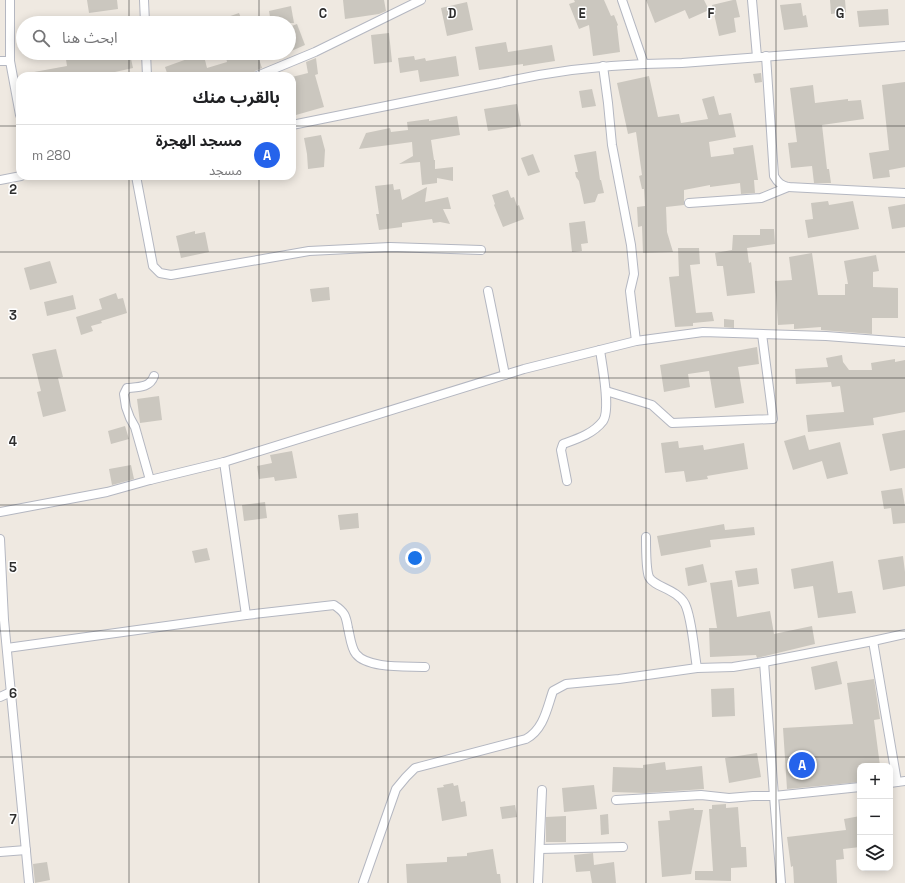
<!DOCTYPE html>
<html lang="ar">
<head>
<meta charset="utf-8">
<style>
  :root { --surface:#fff; --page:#f6f6f6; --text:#202124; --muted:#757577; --line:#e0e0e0; --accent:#2563eb }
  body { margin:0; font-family:"Space Grotesk","Noto Sans Arabic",sans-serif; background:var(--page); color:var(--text); direction:rtl }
  .controls { position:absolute; right:12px; bottom:12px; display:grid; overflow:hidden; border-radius:8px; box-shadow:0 2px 10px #0003 }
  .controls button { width:36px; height:36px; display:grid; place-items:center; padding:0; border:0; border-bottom:1px solid var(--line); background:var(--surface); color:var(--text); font:20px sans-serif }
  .you { position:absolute; left:415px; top:558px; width:14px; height:14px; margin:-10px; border:3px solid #fff; border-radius:50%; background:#1a73e8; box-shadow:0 0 0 6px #1a73e833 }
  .badge { display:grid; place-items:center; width:26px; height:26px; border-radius:50%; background:var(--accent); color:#fff; font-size:13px; font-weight:700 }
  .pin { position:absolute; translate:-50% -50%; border:2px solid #fff; box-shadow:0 1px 4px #0006 }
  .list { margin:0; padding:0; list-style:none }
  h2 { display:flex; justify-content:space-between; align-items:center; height:52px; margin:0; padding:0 16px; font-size:17px }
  h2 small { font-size:13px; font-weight:400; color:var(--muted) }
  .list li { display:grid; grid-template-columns:26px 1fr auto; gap:12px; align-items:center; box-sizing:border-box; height:56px; padding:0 16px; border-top:1px solid var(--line) }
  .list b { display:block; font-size:15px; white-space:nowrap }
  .list p { margin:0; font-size:13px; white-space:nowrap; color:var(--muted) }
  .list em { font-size:13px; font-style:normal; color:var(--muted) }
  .icon { flex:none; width:22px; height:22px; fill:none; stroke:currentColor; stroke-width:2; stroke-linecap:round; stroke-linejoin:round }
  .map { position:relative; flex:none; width:905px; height:883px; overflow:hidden; direction:ltr }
  .search { position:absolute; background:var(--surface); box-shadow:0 2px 10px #0003; left:16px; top:16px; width:280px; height:44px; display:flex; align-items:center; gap:10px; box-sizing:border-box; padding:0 14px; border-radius:22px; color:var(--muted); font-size:15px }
  .panel { position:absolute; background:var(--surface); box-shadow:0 2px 10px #0003; left:16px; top:72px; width:280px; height:108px; border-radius:12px; direction:rtl }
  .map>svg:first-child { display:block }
</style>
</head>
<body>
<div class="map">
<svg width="905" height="883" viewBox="0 0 905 883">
  <rect width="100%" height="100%" fill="#efe9e1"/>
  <g fill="#cbc7bf">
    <polygon points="87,0 117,0 118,9 89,13"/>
    <polygon points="343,0 384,0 386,11 379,14 345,19"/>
    <polygon points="574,0 604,0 611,16 614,15 618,25 617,26 620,52 593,56 589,25 579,29 569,4 575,2"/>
    <polygon points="646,0 704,0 709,10 689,19 685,10 655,23"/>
    <polygon points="733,0 736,0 740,17 734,18 736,32 719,36 712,5"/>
    <polygon points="830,0 845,0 846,12 831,14"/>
    <polygon points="467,2 473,30 447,36 441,8"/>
    <polygon points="801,3 803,16 806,15 808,27 784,30 780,5"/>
    <polygon points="291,6 294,23 271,23 269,11"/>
    <polygon points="888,9 889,25 859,27 857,11"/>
    <polygon points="239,13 243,23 214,23 213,22"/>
    <polygon points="297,24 305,45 289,52 289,27"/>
    <polygon points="389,33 392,62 374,64 371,35"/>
    <polygon points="506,42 508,52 552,45 555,61 523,66 523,64 479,70 475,47"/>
    <polygon points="65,53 101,53 102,60 130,54 133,68 97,76 34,76 34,72 67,66"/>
    <polygon points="225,53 257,53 262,68 255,71 252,76 168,76 165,67 190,58 193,54 199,59 204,56 207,68 227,62"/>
    <polygon points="414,56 415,60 425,58 426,61 456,56 459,76 420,82 418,70 400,73 398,58"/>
    <polygon points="316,58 318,74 315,75 324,107 296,115 292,101 292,77 308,73 306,62"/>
    <polygon points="761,73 762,82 755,83 753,74"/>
    <polygon points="649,76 658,117 679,114 681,123 708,119 702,99 714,96 719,115 731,113 736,137 709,142 711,157 734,154 733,148 753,145 758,180 754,180 755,193 741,194 740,183 710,187 710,185 684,190 684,205 666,207 667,232 673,252 643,253 642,226 638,227 637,207 645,206 644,189 642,189 639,176 642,175 636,132 628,134 617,83"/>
    <polygon points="905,82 905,167 889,170 890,177 873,179 869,153 889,150 882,85"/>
    <polygon points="813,85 815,103 848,99 848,101 861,100 864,119 822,125 827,169 829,169 831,183 814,183 812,166 791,168 788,143 797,142 790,88"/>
    <polygon points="592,89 596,106 582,108 579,91"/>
    <polygon points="517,104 521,126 488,131 484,109"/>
    <polygon points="457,116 460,135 431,140 434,160 435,160 435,169 453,167 453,181 437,178 437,183 422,185 420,162 399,164 413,156 412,142 359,149 366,133 390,128 391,132 408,130 407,122 429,119 429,121"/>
    <polygon points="321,135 325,150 324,167 308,169 307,154 304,138"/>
    <polygon points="596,151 600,180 601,180 604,193 598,194 595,202 584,204 579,181 576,177 575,172 578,172 574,155"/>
    <polygon points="533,154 540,172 528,176 521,158"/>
    <polygon points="393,184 394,190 400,189 402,200 427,187 425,202 448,197 451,209 443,209 450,224 440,222 433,223 432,219 402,223 402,227 379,230 376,214 379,214 375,186"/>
    <polygon points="508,190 511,198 514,197 517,206 519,205 524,219 503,227 494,205 495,204 492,195"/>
    <polygon points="828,201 829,205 853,201 859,229 808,238 805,220 813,219 811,203"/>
    <polygon points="905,204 905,227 892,229 888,207"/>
    <polygon points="585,221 588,243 581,244 582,251 572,252 569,223"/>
    <polygon points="760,229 774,229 775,244 747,248 749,263 751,262 755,293 727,296 723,266 717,266 715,253 732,250 733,235 760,235"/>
    <polygon points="195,231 195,234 205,232 209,252 181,258 176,236"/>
    <polygon points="678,248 699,248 700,264 690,265 696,313 712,312 714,321 693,323 693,326 675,327 669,277 679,276"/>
    <polygon points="812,253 818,295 845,295 845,284 848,284 844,261 876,255 879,271 873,272 873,287 898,288 898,318 872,318 872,334 821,330 821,327 794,329 794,324 778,325 775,281 792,280 789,257"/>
    <polygon points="50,261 57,283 30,290 24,268"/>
    <polygon points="329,287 330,300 312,302 310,289"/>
    <polygon points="116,293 118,299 123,298 127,313 101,321 102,323 91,326 93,331 81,335 76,317 102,309 99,299"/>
    <polygon points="73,295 76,309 47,316 44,302"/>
    <polygon points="724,319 734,320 734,328 724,327"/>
    <polygon points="757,347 759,364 738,367 744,403 715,408 709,371 688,374 690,387 664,392 660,365"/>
    <polygon points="56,349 63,377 58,378 66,411 43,417 37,392 41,391 32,354"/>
    <polygon points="842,355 843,362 849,370 872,370 871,363 895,359 895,362 905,360 905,412 873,418 874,425 808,432 806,415 844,412 840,386 832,387 831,382 796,384 795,369 828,367 826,358"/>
    <polygon points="159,396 162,420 140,423 137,399"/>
    <polygon points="125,426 129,439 111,444 108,431"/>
    <polygon points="905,430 905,468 890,471 882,434"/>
    <polygon points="805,435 809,450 840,442 848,474 827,479 822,461 793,470 784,441"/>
    <polygon points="678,441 679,448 703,445 704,450 744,443 748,469 707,476 708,479 686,482 684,471 665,473 661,443"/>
    <polygon points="292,451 297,478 275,481 274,477 259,479 257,466 272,463 270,455"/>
    <polygon points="131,465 134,479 112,485 109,469"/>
    <polygon points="902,488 905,506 905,523 893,524 891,508 884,509 881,491"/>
    <polygon points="265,502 267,518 244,521 242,505"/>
    <polygon points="358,513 359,528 340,530 338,515"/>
    <polygon points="724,524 725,530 754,527 755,535 710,540 711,547 661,556 657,536"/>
    <polygon points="207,548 210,560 195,563 192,551"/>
    <polygon points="903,556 905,572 905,586 883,590 878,560"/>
    <polygon points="833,561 838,593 852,591 856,613 818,618 813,586 794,589 791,569"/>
    <polygon points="703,564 707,582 688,586 685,568"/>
    <polygon points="757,568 759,584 738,587 735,571"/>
    <polygon points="732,580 737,617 770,611 774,634 812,626 815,644 757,658 756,655 710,657 709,628 717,628 710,583"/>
    <polygon points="837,661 842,684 815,690 811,667"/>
    <polygon points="874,679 880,719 874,720 880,766 860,766 860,782 787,789 783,728 853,724 847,683"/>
    <polygon points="734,688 735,716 712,717 711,689"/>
    <polygon points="757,753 761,777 729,783 725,758"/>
    <polygon points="665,762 666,770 702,766 704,789 645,793 612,792 613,767 643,768 643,765"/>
    <polygon points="453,783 454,786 458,785 461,802 465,801 467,816 442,821 437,788 444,787 443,785"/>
    <polygon points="594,785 597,809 564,812 562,788"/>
    <polygon points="726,804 726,808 738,807 741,847 746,847 747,867 731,868 731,881 695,880 695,871 713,871 709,809 712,809 712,805"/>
    <polygon points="515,805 517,817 502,819 500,807"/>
    <polygon points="694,808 694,810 703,810 691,874 662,877 658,821 670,820 669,811"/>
    <polygon points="608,814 609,834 601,835 600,815"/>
    <polygon points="566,816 566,842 546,842 546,817"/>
    <polygon points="860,816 860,847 843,849 844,859 836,860 837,883 794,883 793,866 791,867 787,837 846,830 844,819"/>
    <polygon points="493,849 497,874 500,874 501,883 407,883 406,864 447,862 447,857 467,856 467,853"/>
    <polygon points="593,853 594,865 614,862 616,883 592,883 590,871 576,872 574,855"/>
    <polygon points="47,862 50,880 35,883 33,864"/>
  </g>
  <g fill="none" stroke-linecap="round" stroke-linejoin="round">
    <defs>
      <g id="minor">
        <polyline points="10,0 10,61 20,115"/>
        <polyline points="144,0 145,23"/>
        <polyline points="622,0 644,64 682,63 905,46"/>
        <polyline points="752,0 757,57"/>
        <polyline points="146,53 147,76"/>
        <path d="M766,56L774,176C778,183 781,185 788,187L905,193"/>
        <polyline points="0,61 10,61"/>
        <polyline points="603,66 608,103 612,145 631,245 634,274 630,291 636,341"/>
        <polyline points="257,76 315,52 421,0"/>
        <path d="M292,125L500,83C547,72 595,66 644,64"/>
        <polyline points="136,176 153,266 160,273 171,275 309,251 390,247 481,250"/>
        <polyline points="0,180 21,176"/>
        <polyline points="689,203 761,198 788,187"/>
        <polyline points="488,291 505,375"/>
        <polyline points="606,391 652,405 672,423 773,419 762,334"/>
        <polyline points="224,462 246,615"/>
        <path d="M150,480L135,427L130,418L126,407L124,394L127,388C138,387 150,388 154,376"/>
        <path d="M567,481L561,450L563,444C577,439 593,434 603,421C611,409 602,365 600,350"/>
        <polyline points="0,512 107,492 150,480 224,462 524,369 636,341 703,332 826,336 905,342"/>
        <path d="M646,537C646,545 646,570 649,577C654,587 677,589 685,604C692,618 694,651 697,668"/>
        <polyline points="0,539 4,620 29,883"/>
        <polyline points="873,641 897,782"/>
        <path d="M7,648L246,615L334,605C345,612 346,616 348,628C350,636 351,648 356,654C368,669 407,666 425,667"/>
        <polyline points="0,697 11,692"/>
        <polyline points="890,783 905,781"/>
        <polyline points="616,800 701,795 729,798 753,796 774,796 764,662"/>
        <polyline points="540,849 623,847"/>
        <polyline points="0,852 26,850"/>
        <path d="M363,883L396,789L406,777L415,768L526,739C544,729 547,708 553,691L566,684L619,679L697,668L733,667L764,662L873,641L905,634"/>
        <polyline points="538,883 542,790"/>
        <polyline points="781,883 774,796 860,787"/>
      </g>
    </defs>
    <use href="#minor" stroke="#b4b7c1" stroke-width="10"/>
    <use href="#minor" stroke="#fff" stroke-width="8"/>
  </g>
  <path fill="none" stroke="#2e2e2e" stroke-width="1" stroke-opacity="0.55" d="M129,0V23M259,0V23M388,0V883M517,0V883M646,0V883M776,0V883M129,53V76M259,53V76M0,126H20M292,126H905M129,176V883M259,176V883M0,252H905M0,378H905M0,505H905M0,631H905M0,757H905"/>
  <g font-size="13" text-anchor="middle" font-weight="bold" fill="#2e2e2e" stroke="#fff" stroke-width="3" stroke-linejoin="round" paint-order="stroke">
    <text x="323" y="18">C</text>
    <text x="452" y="18">D</text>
    <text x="582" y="18">E</text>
    <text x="711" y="18">F</text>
    <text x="840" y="18">G</text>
    <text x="13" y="194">2</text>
    <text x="13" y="320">3</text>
    <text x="13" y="446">4</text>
    <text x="13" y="572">5</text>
    <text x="13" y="698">6</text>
    <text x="13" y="824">7</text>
  </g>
</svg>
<div class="controls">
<button>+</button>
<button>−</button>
<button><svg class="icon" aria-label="layers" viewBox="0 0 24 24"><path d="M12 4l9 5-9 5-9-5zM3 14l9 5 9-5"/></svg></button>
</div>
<div class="you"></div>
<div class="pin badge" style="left:802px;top:765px">A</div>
<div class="search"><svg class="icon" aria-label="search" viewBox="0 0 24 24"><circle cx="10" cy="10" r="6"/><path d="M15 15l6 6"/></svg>ابحث هنا</div>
<section class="panel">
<h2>بالقرب منك<small></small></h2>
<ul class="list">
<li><span class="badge">A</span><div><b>مسجد الهجرة</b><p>مسجد</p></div><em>280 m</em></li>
</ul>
</section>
</div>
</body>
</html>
